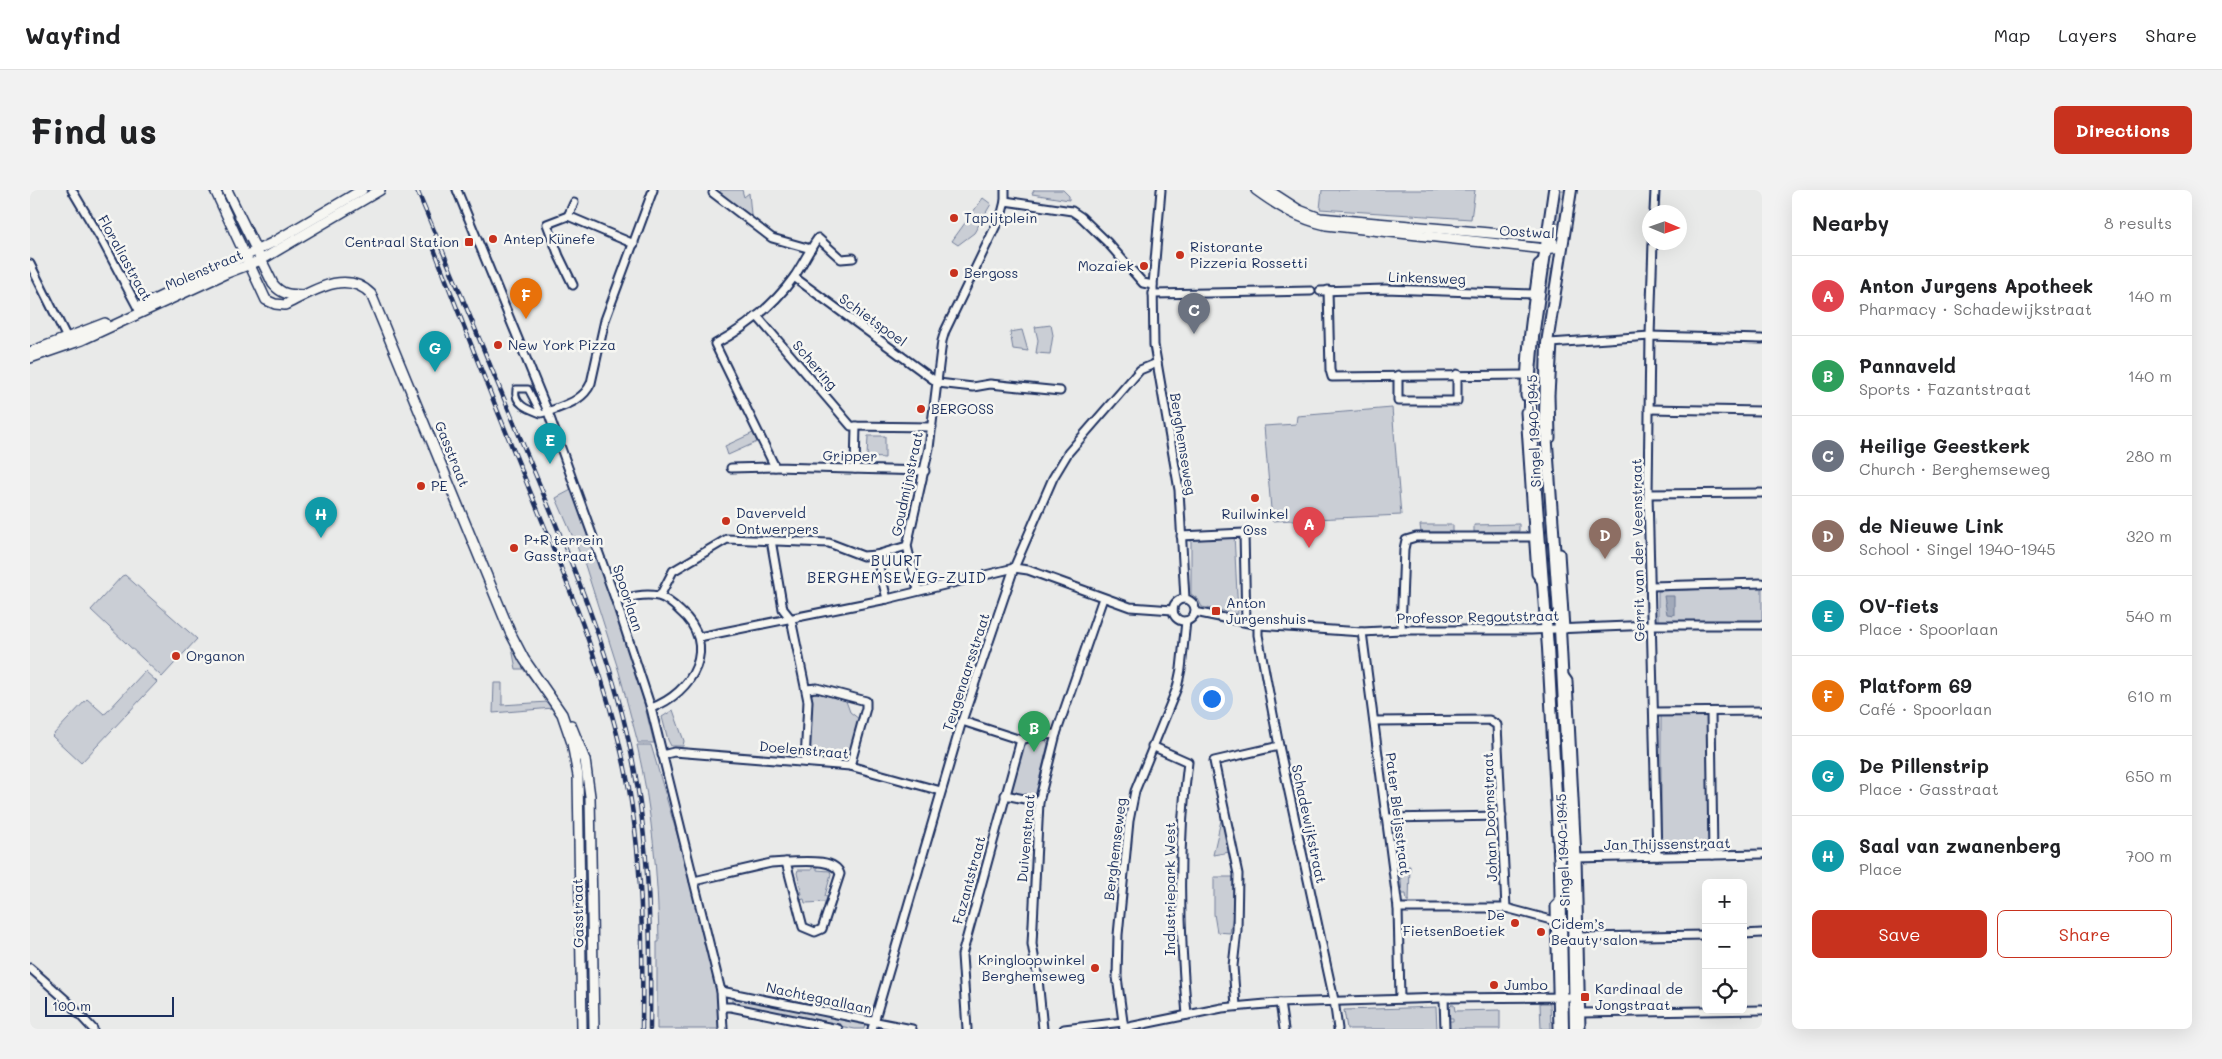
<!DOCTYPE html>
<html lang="en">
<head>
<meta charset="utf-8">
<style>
  :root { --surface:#fff; --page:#f2f2f2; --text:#202124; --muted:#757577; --line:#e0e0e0; --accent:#c8321e }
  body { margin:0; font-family:Mali,sans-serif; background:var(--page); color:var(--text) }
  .controls { position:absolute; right:15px; bottom:15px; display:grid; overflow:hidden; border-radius:8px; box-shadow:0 5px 20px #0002 }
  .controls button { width:45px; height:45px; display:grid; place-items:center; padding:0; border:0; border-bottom:1px solid var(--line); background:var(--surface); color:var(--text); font:25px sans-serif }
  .compass { position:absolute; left:1612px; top:15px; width:45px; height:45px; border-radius:50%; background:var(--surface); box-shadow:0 5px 20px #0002; rotate:92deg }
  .scale { position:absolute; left:15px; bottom:12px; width:129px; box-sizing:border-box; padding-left:5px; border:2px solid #1b2f5e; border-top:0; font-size:14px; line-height:18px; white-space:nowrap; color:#1b2f5e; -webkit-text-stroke:4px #f6f6f2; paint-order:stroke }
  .you { position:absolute; left:1181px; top:508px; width:18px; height:18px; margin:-12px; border:4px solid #fff; border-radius:50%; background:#1a73e8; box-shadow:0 0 0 8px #1a73e833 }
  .badge { display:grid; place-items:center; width:32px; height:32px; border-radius:50%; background:var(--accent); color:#fff; font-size:16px; font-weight:700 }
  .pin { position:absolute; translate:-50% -41px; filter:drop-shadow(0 1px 2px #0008) }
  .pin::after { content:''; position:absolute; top:26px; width:18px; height:15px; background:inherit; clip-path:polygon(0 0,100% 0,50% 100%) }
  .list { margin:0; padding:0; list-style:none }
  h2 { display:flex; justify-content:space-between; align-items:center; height:65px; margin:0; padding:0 20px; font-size:21px }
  h2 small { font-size:16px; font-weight:400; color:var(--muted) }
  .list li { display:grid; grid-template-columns:32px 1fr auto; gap:15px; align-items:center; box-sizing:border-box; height:80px; padding:0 20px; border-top:1px solid var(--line) }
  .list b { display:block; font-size:19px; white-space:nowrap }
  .list p { margin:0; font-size:16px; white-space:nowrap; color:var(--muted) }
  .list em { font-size:16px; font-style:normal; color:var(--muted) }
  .actions { display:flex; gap:10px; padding:15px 20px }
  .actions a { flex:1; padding:11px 0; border:1px solid var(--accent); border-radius:8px; text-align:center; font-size:18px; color:var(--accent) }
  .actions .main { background:var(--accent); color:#fff }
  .icon { flex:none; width:28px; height:28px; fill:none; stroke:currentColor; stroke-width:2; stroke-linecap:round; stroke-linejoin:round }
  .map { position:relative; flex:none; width:1732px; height:839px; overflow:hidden; border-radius:8px }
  header { display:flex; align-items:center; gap:30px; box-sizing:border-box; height:70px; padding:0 25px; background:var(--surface); border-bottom:1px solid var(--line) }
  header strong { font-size:24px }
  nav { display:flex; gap:28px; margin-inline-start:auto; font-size:18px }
  .intro { display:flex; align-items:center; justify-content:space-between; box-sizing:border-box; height:120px; padding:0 30px }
  h1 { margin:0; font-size:35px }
  .button { padding:12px 22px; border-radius:8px; background:var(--accent); color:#fff; font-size:18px; font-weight:700 }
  main { display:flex; gap:30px; padding:0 30px }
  aside { flex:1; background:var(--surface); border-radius:8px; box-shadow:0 5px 20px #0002 }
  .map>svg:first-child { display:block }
</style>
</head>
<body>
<header>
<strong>Wayfind</strong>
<nav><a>Map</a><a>Layers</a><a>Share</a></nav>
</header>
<div class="intro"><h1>Find us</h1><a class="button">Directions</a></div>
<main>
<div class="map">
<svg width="1732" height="839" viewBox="0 0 1732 839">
  <rect width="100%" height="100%" fill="#e9eae9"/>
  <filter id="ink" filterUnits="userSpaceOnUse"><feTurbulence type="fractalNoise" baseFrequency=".02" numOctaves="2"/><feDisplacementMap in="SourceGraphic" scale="10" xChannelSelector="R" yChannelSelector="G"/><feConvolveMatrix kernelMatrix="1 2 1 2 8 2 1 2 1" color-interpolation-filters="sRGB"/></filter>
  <g filter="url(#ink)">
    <g fill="#caced5" stroke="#727e9a">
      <polygon points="691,0 712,0 714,7 719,3 721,24 714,26 688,4"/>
      <polygon points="1004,0 1033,0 1039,6 1039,10 1002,4"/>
      <polygon points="1292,0 1445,0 1441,29 1290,19"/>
      <polygon points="1528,0 1536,0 1530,34 1523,32"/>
      <polygon points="953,8 961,14 944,43 928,55 922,51"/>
      <polygon points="1517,78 1523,80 1511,164 1526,418 1518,418 1503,226 1505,156"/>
      <polygon points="1021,135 1023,145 1020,164 1006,163 1008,150 1005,137"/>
      <polygon points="992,140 998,161 983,159 980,142"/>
      <polygon points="1362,218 1371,325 1242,331 1234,236 1266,234 1267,226"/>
      <polygon points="723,243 727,252 698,265 695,256"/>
      <polygon points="838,246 855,246 855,268 837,267"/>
      <polygon points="543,299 609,493 624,553 608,553 589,482 555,375 526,308"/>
      <polygon points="1489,334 1489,341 1444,342 1444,335"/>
      <polygon points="1390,335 1423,335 1423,342 1391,342"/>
      <polygon points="1204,344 1208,424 1172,417 1168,409 1161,404 1161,347"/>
      <polygon points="95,385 167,449 132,487 61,420 92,386"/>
      <polygon points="1732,397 1732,432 1628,433 1628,401"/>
      <polygon points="481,453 496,480 508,494 506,496 493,479 486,479"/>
      <polygon points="115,481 127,492 51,573 22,546 57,509 74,524 76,523"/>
      <polygon points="464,493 472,493 472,515 518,512 523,518 463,523"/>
      <polygon points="785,502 816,511 820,522 829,529 818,568 780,565 781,506"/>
      <polygon points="643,520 654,551 653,556 641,556 638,550 632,527"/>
      <polygon points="1631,524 1678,524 1680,661 1631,662"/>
      <polygon points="1011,548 1015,548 1018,554 1005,607 981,602 993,557 1000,551"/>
      <path d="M607,555H621L651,658L689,804L692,839H627V752H629C628,684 622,620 607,555Z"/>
      <polygon points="1192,626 1200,662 1183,665"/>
      <polygon points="782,676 787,676 787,680 800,681 801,684 795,706 799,708 797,712 775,713 774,709 769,710 768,705 772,704 767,683 768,680 782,680"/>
      <polygon points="1370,676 1380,676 1379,711 1377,711 1376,704 1372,704"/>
      <polygon points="1184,687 1203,687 1204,719 1200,743 1187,742 1184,724"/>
      <polygon points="702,805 835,833 834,839 825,839 702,814"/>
      <polygon points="1510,813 1520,813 1521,839 1511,839"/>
      <polygon points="1422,815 1424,815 1425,821 1470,820 1470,839 1419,839 1419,831 1423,831 1423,828 1419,828 1419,818"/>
      <polygon points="1406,817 1407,839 1317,839 1314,820"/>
    </g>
    <polygon fill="#a2aaba" stroke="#6c7995" points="1634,406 1644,406 1644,425 1637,424"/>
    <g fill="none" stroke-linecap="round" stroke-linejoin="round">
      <defs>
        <path id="pedestrian" d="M511,224C500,220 483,215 486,199H498L511,224L518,222"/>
        <g id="minor">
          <polyline points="42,0 74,54 110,122"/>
          <polyline points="427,0 518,222 586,411 621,518 691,801 693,839"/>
          <polyline points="1131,0 1123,95 1124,155 1149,300 1155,409"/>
          <polyline points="683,3 742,48 781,59"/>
          <polyline points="975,11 1042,21 1051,27 1077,52 1113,93 1123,95"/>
          <polyline points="544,13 538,26 604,54"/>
          <polyline points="1624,22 1625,0"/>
          <polyline points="538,26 517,34 529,66 543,95"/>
          <polyline points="1623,52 1620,146 1618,304 1627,666"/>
          <path d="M823,68L811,69L788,48C779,60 773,74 764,87C744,115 715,138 685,154L745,277L895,281"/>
          <polyline points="0,74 37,148"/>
          <polyline points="764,87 908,193 943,197 960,194 1030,201"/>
          <polyline points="1298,100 1300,180 1302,187 1495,185"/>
          <polyline points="1290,101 1355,99 1504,104"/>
          <polyline points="1123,104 1281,101"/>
          <polyline points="727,126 821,236 902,237"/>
          <polyline points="1520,153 1620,146 1732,149"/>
          <polyline points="1368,185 1368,211 1427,211 1427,184"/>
          <path d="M1495,206C1495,161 1502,118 1508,74L1514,69"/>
          <polyline points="1619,219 1732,221"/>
          <path d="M518,222C535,215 553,211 561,193L575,130L623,0"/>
          <polyline points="1495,222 1506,384 1511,391"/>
          <polyline points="1521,248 1520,205 1523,153"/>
          <polyline points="701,278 745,277"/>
          <polyline points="825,279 826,236"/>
          <polyline points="1618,304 1732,303"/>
          <polyline points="1151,346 1214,343 1216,432"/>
          <polyline points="741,350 753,419 761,429 778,511 775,572"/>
          <polyline points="1530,363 1535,439"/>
          <polyline points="846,365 857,409"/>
          <polyline points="1621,396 1732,393"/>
          <polyline points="888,400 877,356 899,258 912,151 915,141 972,23 975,11 975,0"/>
          <polyline points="630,406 643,381 697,349 799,353 833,366 846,365 877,356"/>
          <circle cx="1154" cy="420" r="11"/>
          <path d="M586,411C600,407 614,403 628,406C635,408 644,415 650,421C690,455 663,503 621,518"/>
          <polyline points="1165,422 1228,435 1332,442 1371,440 1501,440 1622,435 1732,435"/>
          <polyline points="1228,435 1228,445 1249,556 1304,810 1308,839"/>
          <polyline points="1371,440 1374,359 1376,350 1386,347 1503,347"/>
          <polyline points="1332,442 1368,718 1370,809"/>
          <polyline points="669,447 857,409 984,378 998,380 1100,417 1143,420"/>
          <polyline points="1533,484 1538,491 1547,668 1551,839"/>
          <polyline points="776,499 787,498 836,511 836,518 820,576"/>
          <polyline points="1624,522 1732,521"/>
          <polyline points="1681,522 1683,665"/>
          <polyline points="932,531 991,550 1005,546 1026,544"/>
          <polyline points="1344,531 1459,530 1467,535 1476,718"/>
          <path d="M1122,556L1158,572C1147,658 1149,740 1157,825"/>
          <polyline points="632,565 644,562 820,576 911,601"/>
          <polyline points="975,605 1009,612"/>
          <polyline points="1356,628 1472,626"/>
          <polyline points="1545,668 1732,664"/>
          <path d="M756,672C770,672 805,667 810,684L792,739L785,742L773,737Z"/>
          <polyline points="664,691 741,673 756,672"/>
          <polyline points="1368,718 1476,718 1525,731"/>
          <polyline points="1713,744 1732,743"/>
          <polyline points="1549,747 1676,745"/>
          <polyline points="0,778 36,810 63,839"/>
          <polyline points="691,801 882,839"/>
          <polyline points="1414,808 1415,839"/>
          <polyline points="1250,813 1254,839"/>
          <polyline points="1206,816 1203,776 1207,740 1208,684 1184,571 1249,556"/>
          <polyline points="693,817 701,817 808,839"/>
          <polyline points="1550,823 1732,820"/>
          <polyline points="1094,838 1192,818 1247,813 1414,808 1544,807"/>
          <polyline points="842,839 932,531 984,378 1023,288 1038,263 1110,180 1127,173"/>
          <polyline points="937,839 932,765 991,550"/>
          <polyline points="1013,839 1008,789 1002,754 1009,612 1026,544 1073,408"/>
          <polyline points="1034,839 1093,832"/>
          <polyline points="1094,839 1087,787 1088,745 1099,631 1105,601 1147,498 1151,479 1156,431"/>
          <polyline points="1528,839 1525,716 1530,711"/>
        </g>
        <g id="tertiary">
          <path d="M185,0L236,110L245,114L255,115C281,102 316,78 341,104L480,442L494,469L532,524L542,553L548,586L552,839"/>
          <path d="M197,0L243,94C252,105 260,105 274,105"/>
          <path d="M1226,0C1248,16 1269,29 1296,35L1515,59L1532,57"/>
          <polyline points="1238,0 1269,20 1290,28 1516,48 1523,52"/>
          <polyline points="111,116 242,53 332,0"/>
          <polyline points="0,162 75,133"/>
          <polyline points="0,168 52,150 197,83 231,70 350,0"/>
          <polyline points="541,535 555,570 560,606 564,839"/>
        </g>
        <g id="secondary">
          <polyline points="1524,0 1503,147 1500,183 1500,225 1518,458 1530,679 1533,839"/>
          <polyline points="1541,0 1517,153 1515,226 1530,439 1542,668 1545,839"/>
        </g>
      </defs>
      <use href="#pedestrian" stroke="#1b2f5e" stroke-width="9"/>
      <use href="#minor" stroke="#1b2f5e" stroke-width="11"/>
      <use href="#tertiary" stroke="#1b2f5e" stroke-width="12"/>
      <use href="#secondary" stroke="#1b2f5e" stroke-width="14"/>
      <use href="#pedestrian" stroke="#f6f6f2" stroke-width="5"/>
      <use href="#minor" stroke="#f6f6f2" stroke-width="7"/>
      <use href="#tertiary" stroke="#f6f6f2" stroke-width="9"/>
      <use href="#secondary" stroke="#f6f6f2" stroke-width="10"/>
      <defs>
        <g id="rail">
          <path d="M387,0C429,99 470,199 511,298C546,383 581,467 600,557C620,650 621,744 620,839"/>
          <path d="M401,51C433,135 466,218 500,301C538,394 576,485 596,583C613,667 613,753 612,839"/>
        </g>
      </defs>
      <use href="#rail" stroke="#1b2f5e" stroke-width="4.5"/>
      <use href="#rail" stroke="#f6f6f2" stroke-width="2.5" stroke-dasharray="8" stroke-linecap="butt"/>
    </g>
  </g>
  <g fill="#c8321e" stroke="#f6f6f2" stroke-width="2">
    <circle cx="924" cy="28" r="5"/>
    <circle cx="463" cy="49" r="5"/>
    <rect x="434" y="47" width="10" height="10" rx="2.5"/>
    <circle cx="1150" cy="65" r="5"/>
    <circle cx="1114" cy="76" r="5"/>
    <circle cx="924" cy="83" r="5"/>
    <circle cx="468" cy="155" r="5"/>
    <circle cx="891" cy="219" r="5"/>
    <circle cx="391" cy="296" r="5"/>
    <circle cx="1225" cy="308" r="5"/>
    <circle cx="696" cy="331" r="5"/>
    <circle cx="484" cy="358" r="5"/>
    <rect x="1181" y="416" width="10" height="10" rx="2.5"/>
    <circle cx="146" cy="466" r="5"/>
    <circle cx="1485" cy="733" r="5"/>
    <circle cx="1511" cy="742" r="5"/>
    <circle cx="1065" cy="778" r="5"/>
    <circle cx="1464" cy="795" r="5"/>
    <rect x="1550" y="802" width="10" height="10" rx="2.5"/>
  </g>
  <g text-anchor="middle" stroke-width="5" stroke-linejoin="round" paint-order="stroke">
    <g font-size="14" fill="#1b2f5e" stroke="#f6f6f2" text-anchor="start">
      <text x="934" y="33">Tapijtplein</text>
      <text x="473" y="54">Antep Künefe</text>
      <text x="429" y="57" text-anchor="end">Centraal Station</text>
      <text x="1160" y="62">Ristorante<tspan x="1160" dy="16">Pizzeria Rossetti</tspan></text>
      <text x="1104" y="81" text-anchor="end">Mozaiek</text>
      <text x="934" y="88">Bergoss</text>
      <text x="478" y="160">New York Pizza</text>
      <text x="901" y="224">BERGOSS</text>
      <text x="401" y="301">PE</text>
      <text x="706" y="328">Daverveld<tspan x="706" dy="16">Ontwerpers</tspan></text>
      <text x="1225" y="329" text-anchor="middle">Ruilwinkel<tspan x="1225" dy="16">Oss</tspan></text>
      <text x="494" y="355">P+R terrein<tspan x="494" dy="16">Gasstraat</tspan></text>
      <text x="1196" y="418">Anton<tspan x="1196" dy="16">Jurgenshuis</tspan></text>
      <text x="156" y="471">Organon</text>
      <text x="1475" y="730" text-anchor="end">De<tspan x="1475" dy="16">FietsenBoetiek</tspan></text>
      <text x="1521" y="739">Cidem’s<tspan x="1521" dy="16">Beauty salon</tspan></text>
      <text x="1055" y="775" text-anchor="end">Kringloopwinkel<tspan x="1055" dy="16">Berghemseweg</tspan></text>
      <text x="1474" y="800">Jumbo</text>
      <text x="1565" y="804">Kardinaal de<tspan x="1565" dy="16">Jongstraat</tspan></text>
    </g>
    <g font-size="14" fill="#1b2f5e" stroke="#f6f6f2">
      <text transform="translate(1497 42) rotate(3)" y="5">Oostwal</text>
      <text transform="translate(95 68) rotate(61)" y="5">Floraliastraat</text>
      <text transform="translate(174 80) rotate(-23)" y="5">Molenstraat</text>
      <text transform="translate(1397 88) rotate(2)" y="5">Linkensweg</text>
      <text transform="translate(843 130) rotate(36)" y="5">Schietspoel</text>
      <text transform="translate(785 175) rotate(49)" y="5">Schering</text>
      <text transform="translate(1504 241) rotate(-92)" y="5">Singel 1940-1945</text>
      <text transform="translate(1153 254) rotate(81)" y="5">Berghemseweg</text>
      <text transform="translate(422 264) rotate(68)" y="5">Gasstraat</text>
      <text transform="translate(820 266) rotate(1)" y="5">Gripper</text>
      <text transform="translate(877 294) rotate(-78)" y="5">Goudmijnstraat</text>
      <text transform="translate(1608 360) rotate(-91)" y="5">Gerrit van der Veenstraat</text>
      <text transform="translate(598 408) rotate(72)" y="5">Spoorlaan</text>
      <text transform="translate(1448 427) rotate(-1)" y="5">Professor Regoutstraat</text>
      <text transform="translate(936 482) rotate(-72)" y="5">Teugenaarsstraat</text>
      <text transform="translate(774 560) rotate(5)" y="5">Doelenstraat</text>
      <text transform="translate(1368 624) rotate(83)" y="5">Pater Bleijsstraat</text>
      <text transform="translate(1460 627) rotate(-92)" y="5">Johan Doornstraat</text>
      <text transform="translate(1279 634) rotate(78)" y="5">Schadewijkstraat</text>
      <text transform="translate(996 648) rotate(-85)" y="5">Duivenstraat</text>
      <text transform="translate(1637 654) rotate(-1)" y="5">Jan Thijssenstraat</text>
      <text transform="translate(1085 659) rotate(-83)" y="5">Berghemseweg</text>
      <text transform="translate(1533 660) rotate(-92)" y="5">Singel 1940-1945</text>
      <text transform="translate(939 690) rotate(-75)" y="5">Fazantstraat</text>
      <text transform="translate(1140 699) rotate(-90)" y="5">Industriepark West</text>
      <text transform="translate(548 723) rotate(-91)" y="5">Gasstraat</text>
      <text transform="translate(789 808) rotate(12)" y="5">Nachtegaallaan</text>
    </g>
    <g font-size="15" letter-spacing="1" fill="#1b2f5e" stroke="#f6f6f2">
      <text x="867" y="376">BUURT<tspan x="867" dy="17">BERGHEMSEWEG-ZUID</tspan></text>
    </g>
  </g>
</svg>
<div class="controls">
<button>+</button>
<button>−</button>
<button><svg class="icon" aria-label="locate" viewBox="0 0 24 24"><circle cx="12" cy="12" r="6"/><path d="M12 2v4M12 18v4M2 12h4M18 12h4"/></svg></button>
</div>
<svg class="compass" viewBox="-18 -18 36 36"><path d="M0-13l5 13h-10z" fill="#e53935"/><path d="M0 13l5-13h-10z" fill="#757577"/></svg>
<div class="scale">100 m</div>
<div class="you"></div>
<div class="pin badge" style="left:1279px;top:358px;background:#e0444e">A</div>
<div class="pin badge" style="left:1004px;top:562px;background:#2e9e5b">B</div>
<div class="pin badge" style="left:1164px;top:144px;background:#6b7280">C</div>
<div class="pin badge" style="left:1575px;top:369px;background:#8d6e63">D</div>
<div class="pin badge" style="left:520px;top:274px;background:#0f9aa8">E</div>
<div class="pin badge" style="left:496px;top:129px;background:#e8710a">F</div>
<div class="pin badge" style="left:405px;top:182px;background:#0f9aa8">G</div>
<div class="pin badge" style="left:291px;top:348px;background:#0f9aa8">H</div>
</div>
<aside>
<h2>Nearby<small>8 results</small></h2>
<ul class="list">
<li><span class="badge" style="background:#e0444e">A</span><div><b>Anton Jurgens Apotheek</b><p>Pharmacy · Schadewijkstraat</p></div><em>140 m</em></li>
<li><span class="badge" style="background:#2e9e5b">B</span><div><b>Pannaveld</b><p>Sports · Fazantstraat</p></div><em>140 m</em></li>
<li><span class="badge" style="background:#6b7280">C</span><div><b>Heilige Geestkerk</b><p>Church · Berghemseweg</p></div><em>280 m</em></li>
<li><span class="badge" style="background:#8d6e63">D</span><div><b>de Nieuwe Link</b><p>School · Singel 1940-1945</p></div><em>320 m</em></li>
<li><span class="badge" style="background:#0f9aa8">E</span><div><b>OV-fiets</b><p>Place · Spoorlaan</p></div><em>540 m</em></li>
<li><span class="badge" style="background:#e8710a">F</span><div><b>Platform 69</b><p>Café · Spoorlaan</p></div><em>610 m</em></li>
<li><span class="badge" style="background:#0f9aa8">G</span><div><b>De Pillenstrip</b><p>Place · Gasstraat</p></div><em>650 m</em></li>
<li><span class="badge" style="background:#0f9aa8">H</span><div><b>Saal van zwanenberg</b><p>Place</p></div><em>700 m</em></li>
</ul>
<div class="actions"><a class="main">Save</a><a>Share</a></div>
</aside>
</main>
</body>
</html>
